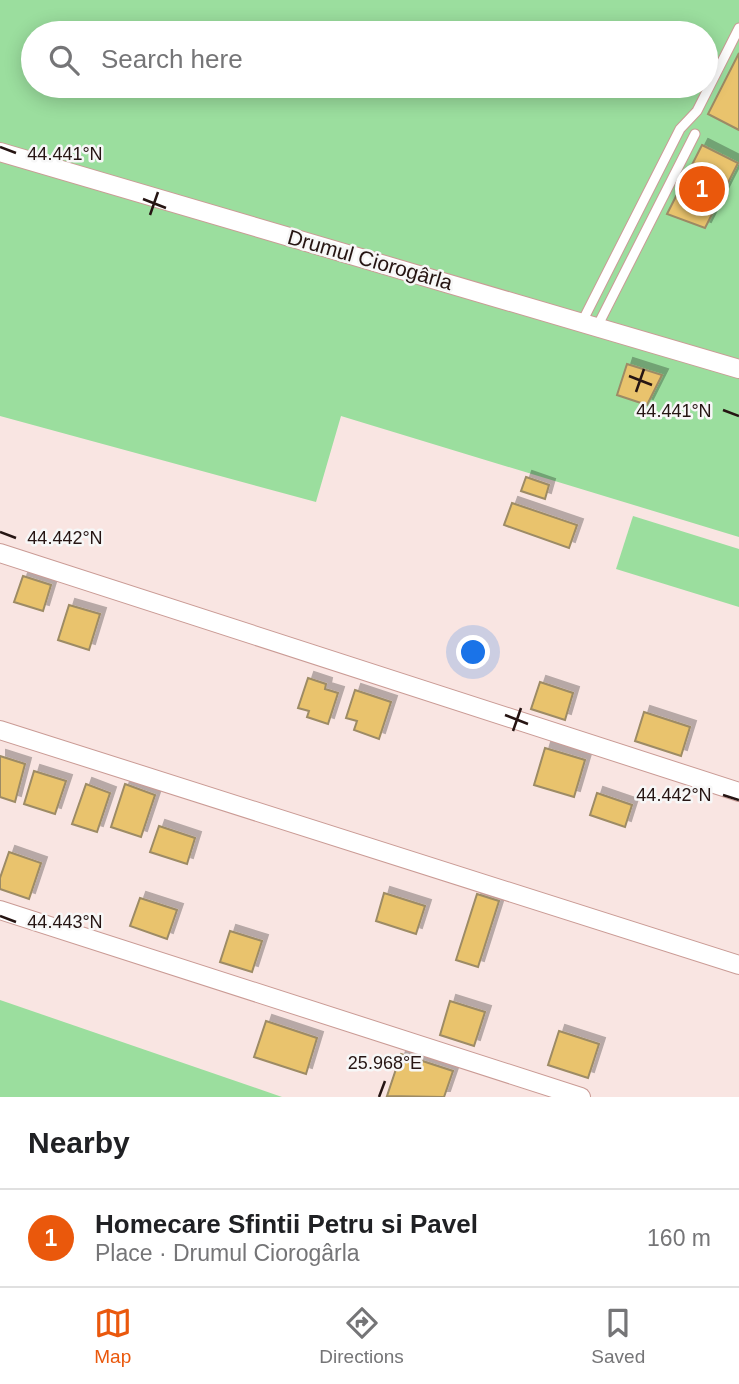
<!DOCTYPE html>
<html lang="en">
<head>
<meta charset="utf-8">
<style>
  :root { --surface:#fff; --page:#f2f2f2; --text:#202124; --muted:#757577; --line:#e0e0e0; --accent:#ea580c }
  body { margin:0; font-family:Arial,sans-serif; background:var(--page); color:var(--text) }
  .you { position:absolute; left:474px; top:653px; width:24px; height:24px; margin:-18px; border:5px solid #fff; border-radius:50%; background:#1a73e8; box-shadow:0 0 0 10px #1a73e833 }
  .badge { display:grid; place-items:center; width:46px; height:46px; border-radius:50%; background:var(--accent); color:#fff; font-size:23px; font-weight:700 }
  .pin { position:absolute; translate:-50% -50%; border:4px solid #fff; box-shadow:0 2px 7px #0006 }
  .list { margin:0; padding:0; list-style:none }
  h2 { display:flex; justify-content:space-between; align-items:center; height:91px; margin:0; padding:0 28px; font-size:30px }
  h2 small { font-size:23px; font-weight:400; color:var(--muted) }
  .list li { display:grid; grid-template-columns:46px 1fr auto; gap:21px; align-items:center; box-sizing:border-box; height:98px; padding:0 28px; border-top:2px solid var(--line) }
  .list b { display:block; font-size:26px; white-space:nowrap }
  .list p { margin:0; font-size:23px; white-space:nowrap; color:var(--muted) }
  .list em { font-size:23px; font-style:normal; color:var(--muted) }
  .icon { flex:none; width:38px; height:38px; fill:none; stroke:currentColor; stroke-width:2; stroke-linecap:round; stroke-linejoin:round }
  .map { position:relative; flex:none; width:739px; height:1097px; overflow:hidden }
  .search { position:absolute; background:var(--surface); box-shadow:0 4px 18px #0003; left:21px; right:21px; top:21px; height:77px; display:flex; align-items:center; gap:18px; box-sizing:border-box; padding:0 24px; border-radius:38px; color:var(--muted); font-size:26px }
  .sheet { height:189px; background:var(--surface) }
  nav { display:flex; justify-content:space-around; align-items:center; box-sizing:border-box; height:98px; border-top:2px solid var(--line); background:var(--surface); font-size:19px; color:var(--muted) }
  nav a { display:grid; justify-items:center; gap:4px }
  nav .on { color:var(--accent) }
  .map>svg:first-child { display:block }
</style>
</head>
<body>
<div class="map">
<svg width="739" height="1097" viewBox="0 0 739 1097">
  <defs>
    <filter id="shadow"><feDropShadow dx="6" dy="-6" stdDeviation="0" flood-color="#0004"/></filter>
  </defs>
  <rect width="100%" height="100%" fill="#f9e5e2"/>
  <g fill="#9bde9e" fill-rule="evenodd">
    <path d="M0,0H739V537L341,416L316,502L0,416ZM33,33H706V86H33Z"/>
    <polygon points="633,516 739,549 739,607 616,569"/>
    <polygon points="0,1000 282,1097 0,1097"/>
  </g>
  <g fill="#e9c36d" stroke="#9d8b65" stroke-width="2" filter="url(#shadow)">
    <polygon points="739,53 739,130 708,114"/>
    <polygon points="702,145 738,163 705,228 667,214"/>
    <polygon points="627,364 662,375 647,405 617,395"/>
    <polygon points="526,477 549,485 545,499 521,491"/>
    <polygon points="512,503 577,525 569,548 504,525"/>
    <polygon points="23,576 51,585 43,611 14,602"/>
    <polygon points="69,605 100,614 89,650 58,640"/>
    <polygon points="308,678 326,684 325,689 338,693 328,724 307,717 309,711 298,708"/>
    <polygon points="540,682 573,693 565,720 531,709"/>
    <polygon points="355,690 391,702 379,739 354,730 357,721 346,718"/>
    <polygon points="644,712 690,727 681,756 635,741"/>
    <polygon points="545,748 585,760 574,797 534,785"/>
    <polygon points="0,756 25,764 15,802 0,797"/>
    <polygon points="34,771 66,781 55,814 24,804"/>
    <polygon points="86,784 110,793 97,832 72,824"/>
    <polygon points="125,784 155,795 141,837 111,827"/>
    <polygon points="597,793 632,805 625,827 590,815"/>
    <polygon points="159,826 195,838 187,864 150,852"/>
    <polygon points="9,852 41,863 29,899 0,889 0,878"/>
    <polygon points="384,893 425,906 416,934 376,921"/>
    <polygon points="477,894 499,901 478,967 456,960"/>
    <polygon points="140,898 177,910 167,939 130,926"/>
    <polygon points="230,931 262,941 252,972 220,962"/>
    <polygon points="450,1001 485,1012 474,1046 440,1035"/>
    <polygon points="266,1021 317,1038 306,1074 254,1057"/>
    <polygon points="559,1031 599,1044 588,1078 548,1065"/>
    <polygon points="401,1054 453,1071 444,1097 387,1096"/>
  </g>
  <g fill="none" stroke-linecap="round" stroke-linejoin="round">
    <defs>
      <g id="service">
        <polyline points="582,322 680,129 697,111 739,28"/>
        <polyline points="597,327 695,134"/>
      </g>
      <g id="minor">
        <polyline points="0,152 739,369"/>
        <polyline points="0,553 739,792"/>
        <polyline points="0,730 739,965"/>
        <polyline points="0,910 581,1097"/>
      </g>
    </defs>
    <use href="#service" stroke="#ca9b95" stroke-width="11"/>
    <use href="#minor" stroke="#ca9b95" stroke-width="20"/>
    <use href="#service" stroke="#fff" stroke-width="9"/>
    <use href="#minor" stroke="#fff" stroke-width="18"/>
  </g>
  <path fill="none" stroke="#261513" stroke-width="2.5" d="M0,147L16,153M143,199L166,208M150,215L158,192M629,376L652,385M636,392L644,369M723,410L739,416M0,532L16,538M505,715L528,724M513,731L521,708M723,795L739,800M0,916L16,922M379,1097L385,1081"/>
  <g text-anchor="middle" stroke-width="5" stroke-linejoin="round" paint-order="stroke">
    <g font-size="21" fill="#261513" stroke="#f7f7f7">
      <text transform="translate(370 260) rotate(16)" y="7">Drumul Ciorogârla</text>
    </g>
  </g>
  <g font-size="18" text-anchor="middle" fill="#261513" stroke="#f7f7f7" stroke-width="5" stroke-linejoin="round" paint-order="stroke">
    <text x="65" y="160">44.441°N</text>
    <text x="674" y="417">44.441°N</text>
    <text x="65" y="544">44.442°N</text>
    <text x="674" y="801">44.442°N</text>
    <text x="65" y="928">44.443°N</text>
    <text x="385" y="1069">25.968°E</text>
  </g>
</svg>
<div class="you"></div>
<div class="pin badge" style="left:702px;top:189px">1</div>
<div class="search"><svg class="icon" aria-label="search" viewBox="0 0 24 24"><circle cx="10" cy="10" r="6"/><path d="M15 15l6 6"/></svg>Search here</div>
</div>
<section class="sheet">
<h2>Nearby<small></small></h2>
<ul class="list">
<li><span class="badge">1</span><div><b>Homecare Sfintii Petru si Pavel</b><p>Place · Drumul Ciorogârla</p></div><em>160 m</em></li>
</ul>
</section>
<nav>
<a class="on"><svg class="icon" aria-label="map" viewBox="0 0 24 24"><path d="M3 6l6-2 6 2 6-2v14l-6 2-6-2-6 2zM9 4v14M15 6v14"/></svg>Map</a>
<a><svg class="icon" aria-label="directions" viewBox="0 0 24 24"><path d="M12 3l9 9-9 9-9-9zM9 14v-3h6M13 9l2 2-2 2"/></svg>Directions</a>
<a><svg class="icon" aria-label="saved" viewBox="0 0 24 24"><path d="M7 4h10v16l-5-4-5 4z"/></svg>Saved</a>
</nav>
</body>
</html>
